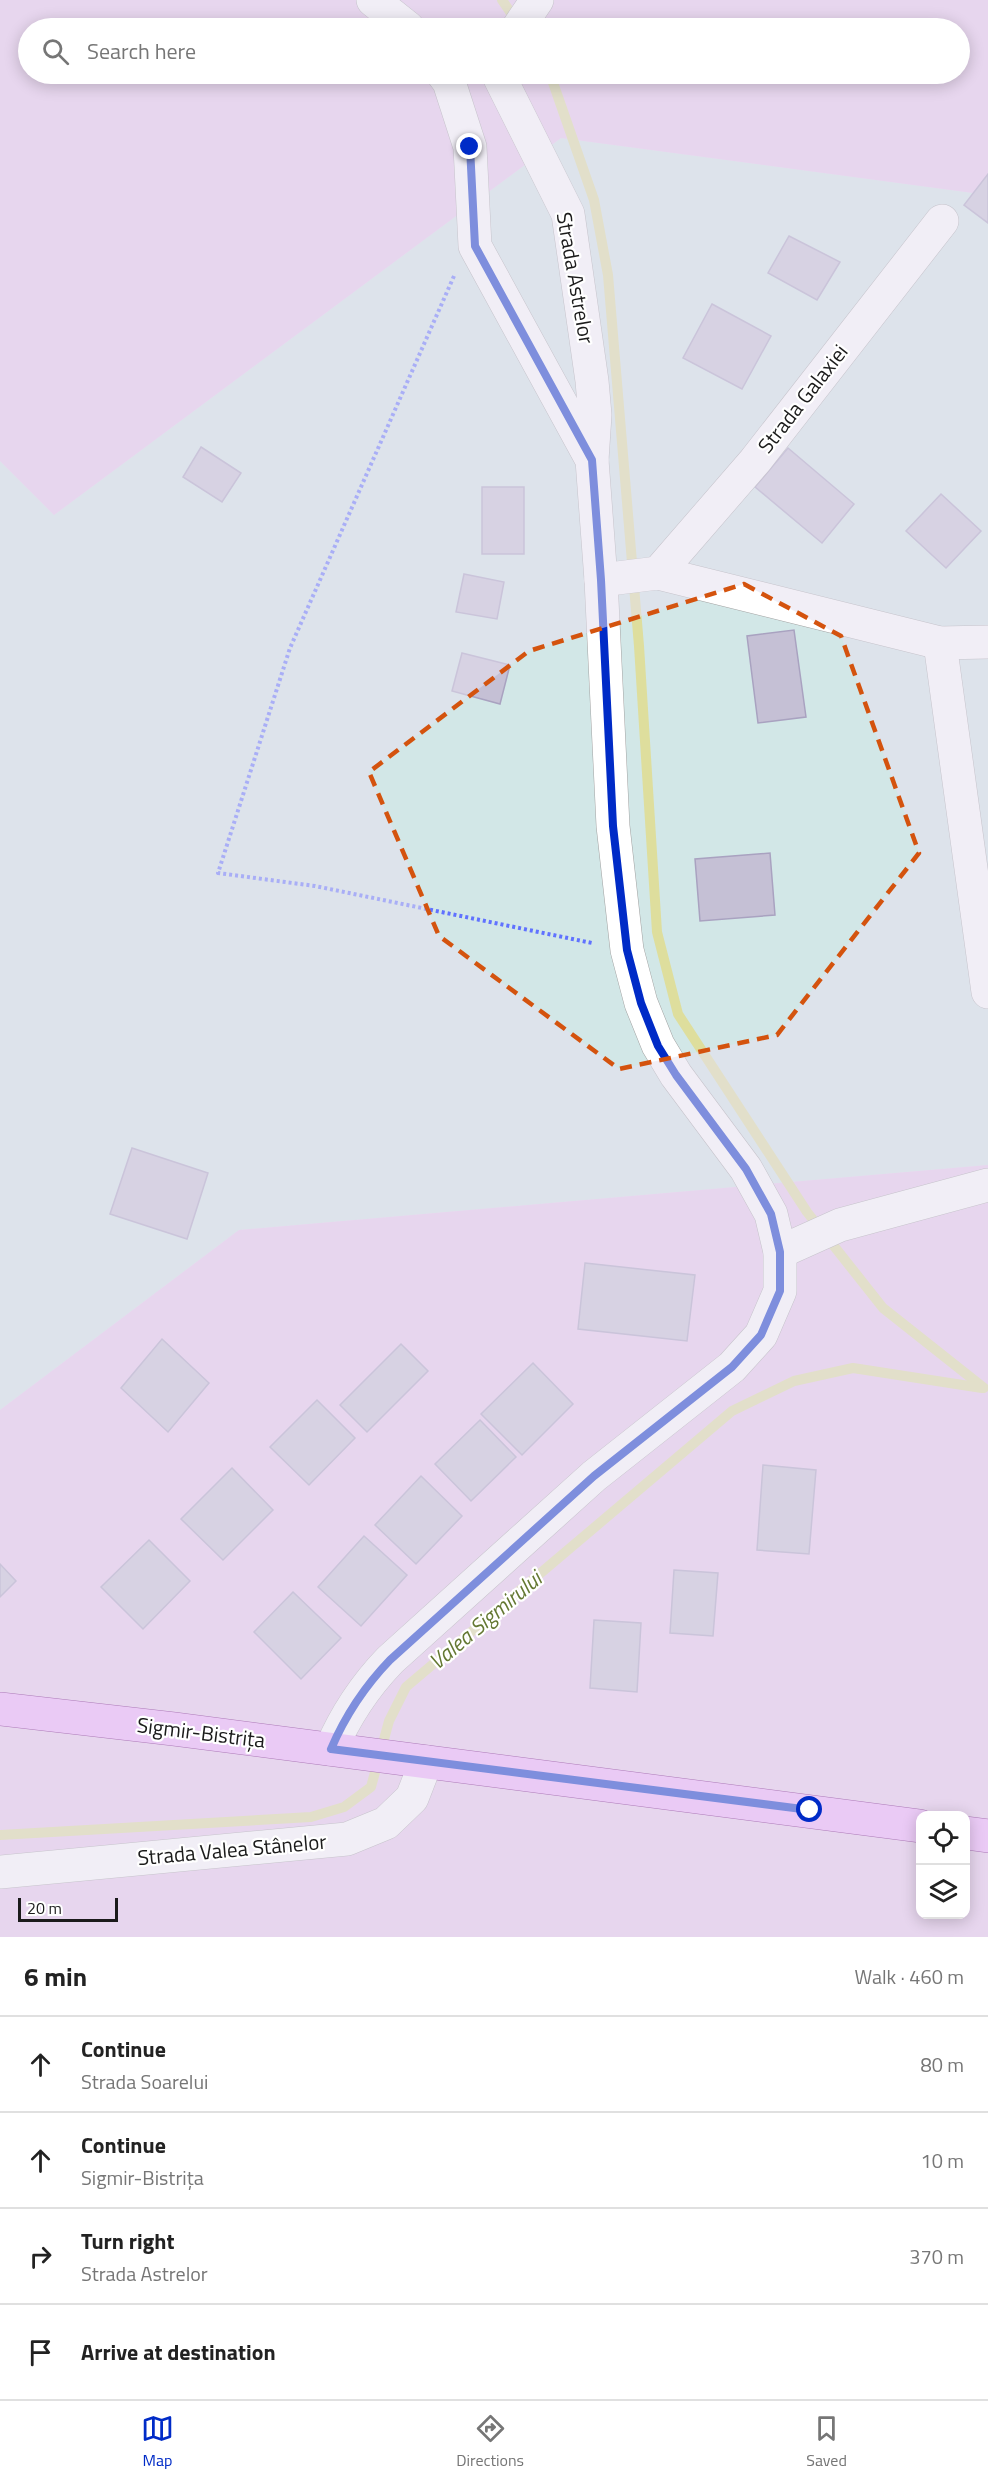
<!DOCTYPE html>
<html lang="en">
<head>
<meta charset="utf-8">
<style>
  :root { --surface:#fff; --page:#f2f2f2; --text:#222; --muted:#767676; --line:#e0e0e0; --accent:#002bc7 }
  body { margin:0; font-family:"Titillium Web",sans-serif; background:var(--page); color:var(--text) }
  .controls { position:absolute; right:18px; bottom:18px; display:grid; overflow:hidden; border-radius:12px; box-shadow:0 3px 15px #0003 }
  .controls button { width:54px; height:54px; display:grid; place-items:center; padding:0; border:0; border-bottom:2px solid var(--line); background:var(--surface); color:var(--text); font:30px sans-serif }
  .scale { position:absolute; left:18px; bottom:15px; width:100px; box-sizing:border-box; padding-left:6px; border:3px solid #1b1b1b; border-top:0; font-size:16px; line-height:21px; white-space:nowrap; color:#1b1b1b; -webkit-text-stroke:4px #fff; paint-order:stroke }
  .stop { position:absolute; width:18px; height:18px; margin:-14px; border:4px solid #002bc7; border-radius:50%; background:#fff }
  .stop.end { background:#002bc7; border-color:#fff; box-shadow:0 2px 6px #0008 }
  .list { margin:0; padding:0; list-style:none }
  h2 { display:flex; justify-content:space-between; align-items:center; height:78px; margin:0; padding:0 24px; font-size:26px }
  h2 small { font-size:20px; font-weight:400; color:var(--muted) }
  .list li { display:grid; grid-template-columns:39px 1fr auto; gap:18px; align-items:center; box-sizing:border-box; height:96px; padding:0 24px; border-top:2px solid var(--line) }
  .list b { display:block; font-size:22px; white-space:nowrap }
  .list p { margin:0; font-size:20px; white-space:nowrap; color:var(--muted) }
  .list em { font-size:20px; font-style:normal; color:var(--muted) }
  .icon { flex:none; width:33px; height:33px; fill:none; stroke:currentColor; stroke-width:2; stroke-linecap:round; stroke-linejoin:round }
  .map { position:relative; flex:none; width:988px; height:1937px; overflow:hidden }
  .search { position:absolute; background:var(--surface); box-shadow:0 3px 15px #0003; left:18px; right:18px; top:18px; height:66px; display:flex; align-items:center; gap:15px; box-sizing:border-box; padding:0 21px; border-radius:33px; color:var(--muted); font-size:22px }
  .sheet { height:462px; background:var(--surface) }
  nav { display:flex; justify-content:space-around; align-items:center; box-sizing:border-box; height:84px; border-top:2px solid var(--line); background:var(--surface); font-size:16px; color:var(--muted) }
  nav a { display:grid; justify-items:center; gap:3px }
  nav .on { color:var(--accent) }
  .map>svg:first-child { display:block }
</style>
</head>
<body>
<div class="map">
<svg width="988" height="1937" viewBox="0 0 988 1937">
  <rect width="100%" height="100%" fill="#e6e0ee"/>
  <polygon fill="#d2e7e7" points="561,138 988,195 988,1165 239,1230 0,1410 0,461 54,515"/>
  <g fill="#e9caee" fill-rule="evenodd">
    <path d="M0,0H988V195L561,138L54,515L0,461ZM28,28H960V74H28Z"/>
    <path d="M988,1165V1937H0V1410L239,1230ZM920,1816H966V1914H920Z"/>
  </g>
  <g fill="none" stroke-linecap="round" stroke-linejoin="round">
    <g stroke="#dede9d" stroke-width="10">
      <polyline points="502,0 517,22"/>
      <polyline points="550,74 594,200 608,275 639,646 657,932 678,1014 807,1212 883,1308 984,1388"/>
      <polyline points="0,1835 311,1817 344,1807 371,1787 389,1721 406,1687 732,1411 794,1381 853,1368 982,1388"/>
    </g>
  </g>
  <g fill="#c5c0d5" stroke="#a9a2c0" stroke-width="1.5">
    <polygon points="988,174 988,223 964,205"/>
    <polygon points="789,236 840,262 817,300 768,273"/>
    <polygon points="712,304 771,336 742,389 683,358"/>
    <polygon points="201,447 241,473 222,502 183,477"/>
    <polygon points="788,448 854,504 822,543 755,487"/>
    <rect x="482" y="487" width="42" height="67"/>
    <polygon points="941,494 981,531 946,568 906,531"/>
    <polygon points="464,574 504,582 497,619 456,612"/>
    <polygon points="794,630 806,717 758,723 747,636"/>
    <polygon points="462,653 510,665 500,704 452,691"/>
    <polygon points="770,853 775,915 700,921 695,859"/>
    <polygon points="132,1148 208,1173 187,1239 110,1214"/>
    <polygon points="585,1263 695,1275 687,1341 578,1329"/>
    <polygon points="162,1339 209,1383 168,1432 121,1388"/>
    <polygon points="401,1344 428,1371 367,1432 340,1405"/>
    <polygon points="533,1363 573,1404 522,1455 481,1414"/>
    <polygon points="317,1400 355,1438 309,1485 270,1447"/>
    <polygon points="480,1420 516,1457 471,1501 435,1464"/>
    <polygon points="763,1465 816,1470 809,1554 757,1550"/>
    <polygon points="232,1468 273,1510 223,1560 181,1519"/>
    <polygon points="421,1476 462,1516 416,1564 375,1525"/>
    <polygon points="364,1536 407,1575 361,1626 318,1587"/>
    <polygon points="149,1540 190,1581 143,1629 101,1587"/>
    <polygon points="0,1564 16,1581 0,1597"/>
    <polygon points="674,1570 718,1573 713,1636 670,1633"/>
    <polygon points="293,1592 341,1638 301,1679 254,1632"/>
    <polygon points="594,1620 641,1623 637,1692 590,1688"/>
  </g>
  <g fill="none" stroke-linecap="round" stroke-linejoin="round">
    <defs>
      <g id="minor">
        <polyline points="373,0 408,28"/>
        <polyline points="518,28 537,0"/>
        <polyline points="498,74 568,214 592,381 595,415 592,460"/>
        <polyline points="658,573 755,461 942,221"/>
        <polyline points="601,580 658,573 940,643 988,642"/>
        <polyline points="940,643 988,992"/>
        <polyline points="780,1252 840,1225 988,1185"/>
        <path d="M331,1749C346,1714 364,1687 390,1660L594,1476L732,1367L761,1335L780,1291V1252L771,1214L746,1169L676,1075L658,1045L641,1003L627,950L613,826L601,580L592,460L475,246L470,147L449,82L443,74"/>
        <polyline points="0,1872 347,1839 386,1823 412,1798 426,1762"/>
      </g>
      <g id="secondary">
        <polyline points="0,1709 174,1729 920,1826"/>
        <polyline points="966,1833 988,1836"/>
      </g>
    </defs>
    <use href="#minor" stroke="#a2a2a2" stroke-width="34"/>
    <use href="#secondary" stroke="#680075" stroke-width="34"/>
    <polyline stroke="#6072ff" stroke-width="4" stroke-dasharray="3 3" stroke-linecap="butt" points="454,276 290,648 218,873 315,886 592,943"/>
    <use href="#minor" stroke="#fff" stroke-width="33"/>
    <use href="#secondary" stroke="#f0affd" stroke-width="33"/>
  </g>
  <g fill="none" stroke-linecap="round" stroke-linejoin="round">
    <path stroke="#002bc7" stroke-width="8" d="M470,147L475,246L592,460L601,580L613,826L627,950L641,1003L658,1046L676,1075L746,1169L771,1214L780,1252V1291L761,1335L732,1367L594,1476L390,1660C364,1687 346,1714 331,1749L810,1810"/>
  </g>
  <path d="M0 0H988V1937H0ZM744,584L841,636L919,853L777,1035L619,1069L439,936L369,772L529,651Z" fill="#e6e0ee" fill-opacity=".55" fill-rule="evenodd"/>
  <path fill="none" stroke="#d4530e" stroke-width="4.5" stroke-dasharray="12 8" stroke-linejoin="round" d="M744,584L841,636L919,853L777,1035L619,1069L439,936L369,772L529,651Z"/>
  <g text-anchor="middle" stroke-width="4.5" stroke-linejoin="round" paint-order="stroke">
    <g font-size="21" fill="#1b1b1b" stroke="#fff">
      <text transform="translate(575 278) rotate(80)" y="7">Strada Astrelor</text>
      <text transform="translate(803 399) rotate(-52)" y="7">Strada Galaxiei</text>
      <text transform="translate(201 1733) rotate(7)" y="7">Sigmir-Bistrița</text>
      <text transform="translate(232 1850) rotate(-5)" y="7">Strada Valea Stânelor</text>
    </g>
    <g font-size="22" font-style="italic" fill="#647832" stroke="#fff">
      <text transform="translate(485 1620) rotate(-40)" y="8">Valea Sigmirului</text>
    </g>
  </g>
</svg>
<div class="controls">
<button><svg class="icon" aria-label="locate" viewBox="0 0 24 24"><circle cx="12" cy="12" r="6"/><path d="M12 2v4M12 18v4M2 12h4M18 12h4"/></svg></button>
<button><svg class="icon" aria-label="layers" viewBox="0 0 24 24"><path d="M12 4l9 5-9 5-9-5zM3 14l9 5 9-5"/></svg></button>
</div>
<div class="scale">20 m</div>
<div class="stop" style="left:810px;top:1810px"></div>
<div class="stop end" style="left:470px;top:147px"></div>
<div class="search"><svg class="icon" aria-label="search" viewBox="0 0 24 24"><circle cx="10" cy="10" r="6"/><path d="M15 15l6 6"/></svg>Search here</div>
</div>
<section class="sheet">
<h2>6 min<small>Walk · 460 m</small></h2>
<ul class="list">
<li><svg class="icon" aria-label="ahead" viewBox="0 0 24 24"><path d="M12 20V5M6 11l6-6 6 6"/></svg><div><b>Continue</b><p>Strada Soarelui</p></div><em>80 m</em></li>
<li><svg class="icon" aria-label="ahead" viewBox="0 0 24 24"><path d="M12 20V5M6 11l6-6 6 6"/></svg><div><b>Continue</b><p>Sigmir-Bistrița</p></div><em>10 m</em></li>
<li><svg class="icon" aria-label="right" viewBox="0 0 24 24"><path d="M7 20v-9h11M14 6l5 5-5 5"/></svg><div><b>Turn right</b><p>Strada Astrelor</p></div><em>370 m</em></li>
<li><svg class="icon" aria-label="arrive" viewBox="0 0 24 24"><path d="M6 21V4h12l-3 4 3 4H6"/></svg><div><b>Arrive at destination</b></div></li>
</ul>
</section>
<nav>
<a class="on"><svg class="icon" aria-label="map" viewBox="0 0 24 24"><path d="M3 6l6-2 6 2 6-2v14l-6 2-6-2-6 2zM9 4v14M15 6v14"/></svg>Map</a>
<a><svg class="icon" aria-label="directions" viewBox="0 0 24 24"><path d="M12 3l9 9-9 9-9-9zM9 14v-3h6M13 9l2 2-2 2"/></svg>Directions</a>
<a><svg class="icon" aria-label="saved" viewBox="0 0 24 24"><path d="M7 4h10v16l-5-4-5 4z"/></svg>Saved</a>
</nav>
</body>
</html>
